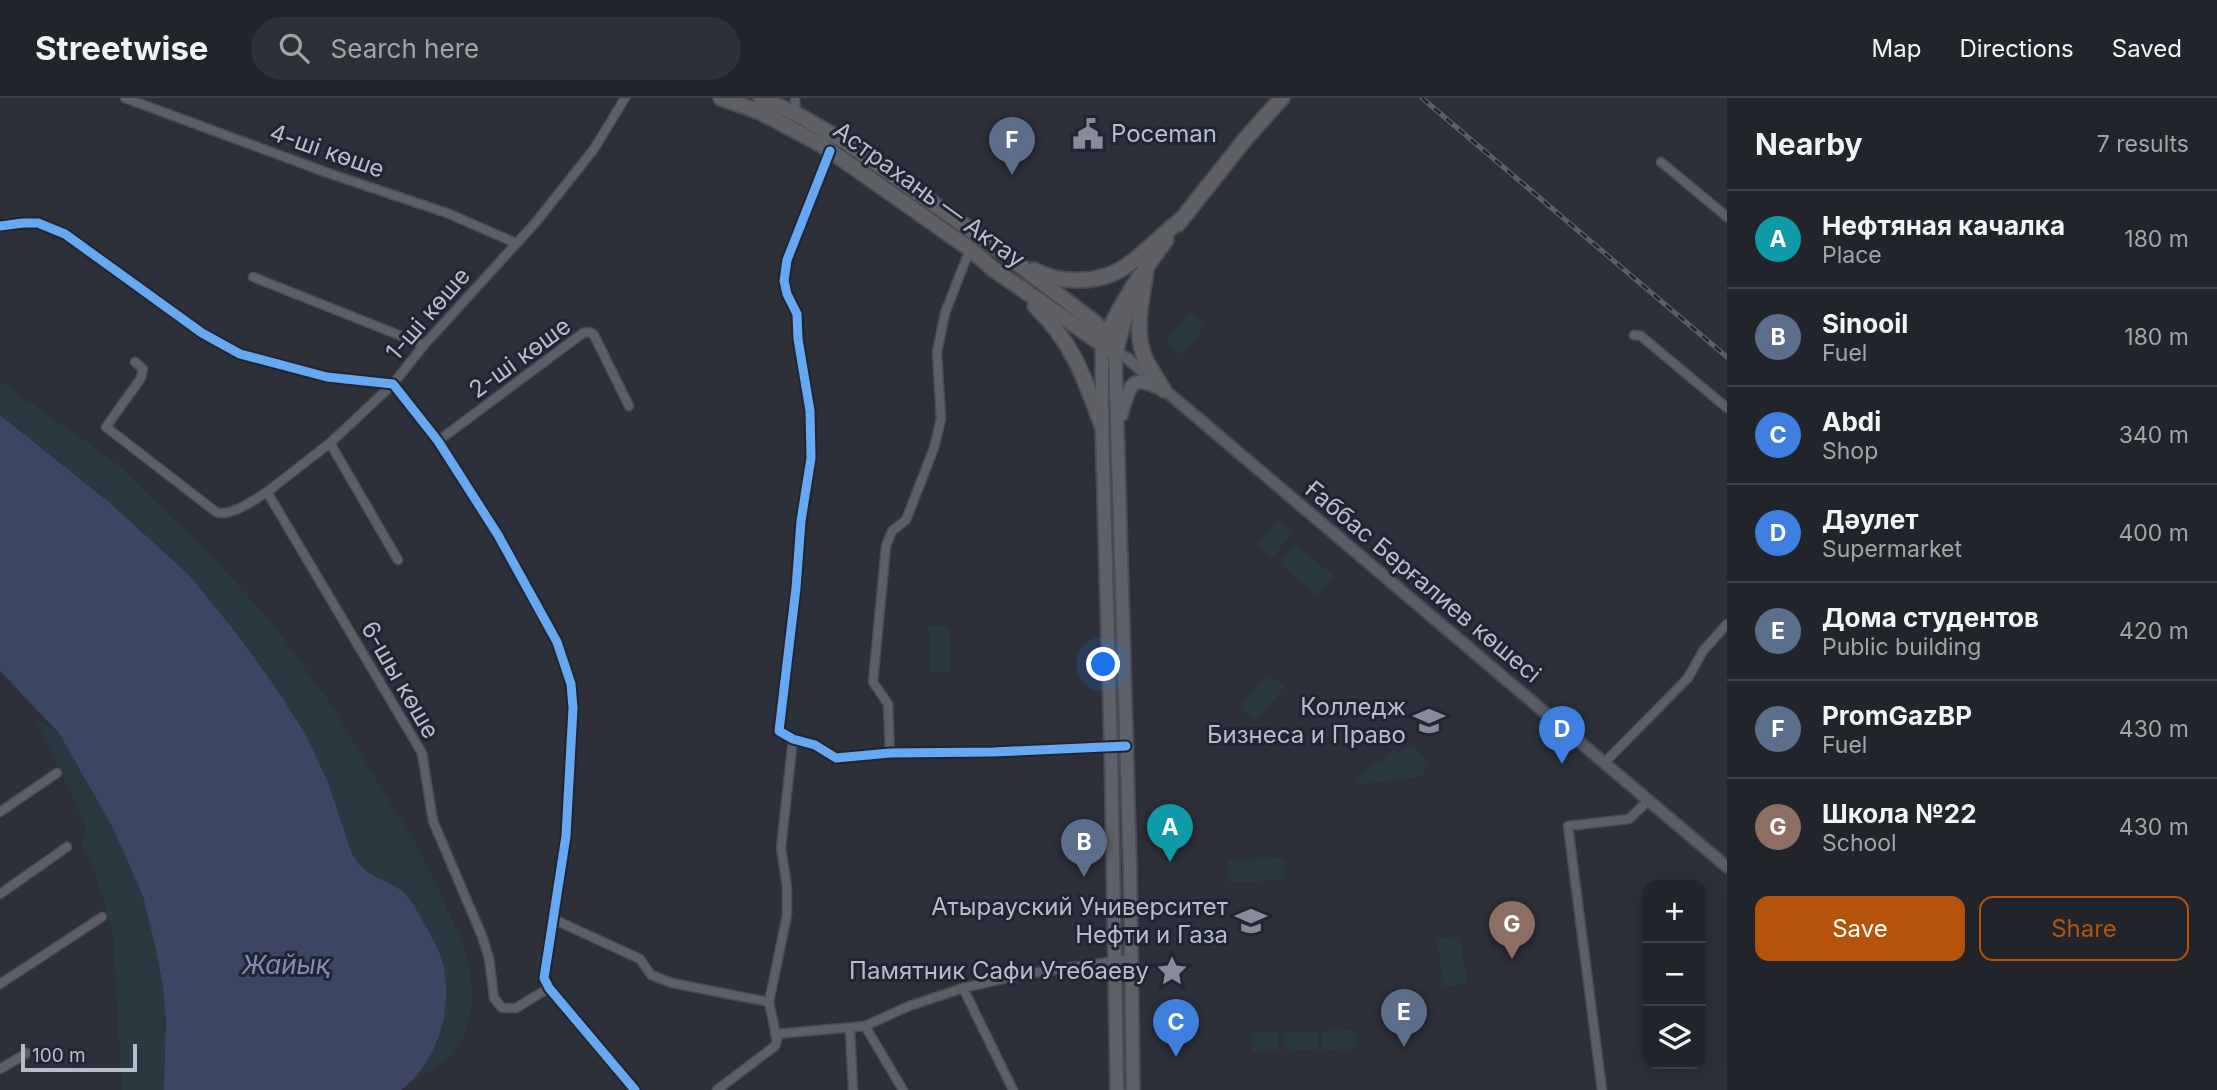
<!DOCTYPE html>
<html lang="en">
<head>
<meta charset="utf-8">
<style>
  :root { --surface:#22242b; --page:#2e3037; --text:#f1f3f6; --muted:#a2a4a9; --line:#3f4147; --accent:#b45309 }
  body { margin:0; font-family:Inter,sans-serif; background:var(--page); color:var(--text) }
  .controls { position:absolute; right:21px; bottom:21px; display:grid; overflow:hidden; border-radius:14px; box-shadow:0 4px 18px #0003 }
  .controls button { width:63px; height:63px; display:grid; place-items:center; padding:0; border:0; border-bottom:2px solid var(--line); background:var(--surface); color:var(--text); font:35px sans-serif }
  .scale { position:absolute; left:21px; bottom:18px; width:116px; box-sizing:border-box; padding-left:7px; border:4px solid #b7bbca; border-top:0; font-size:19px; line-height:24px; white-space:nowrap; color:#b7bbca; -webkit-text-stroke:5px #202534; paint-order:stroke }
  .you { position:absolute; left:1104px; top:567px; width:24px; height:24px; margin:-18px; border:5px solid #fff; border-radius:50%; background:#1a73e8; box-shadow:0 0 0 10px #1a73e833 }
  .badge { display:grid; place-items:center; width:46px; height:46px; border-radius:50%; background:var(--accent); color:#fff; font-size:23px; font-weight:700 }
  .pin { position:absolute; translate:-50% -58px; filter:drop-shadow(0 2px 4px #0008) }
  .pin::after { content:''; position:absolute; top:37px; width:24px; height:21px; background:inherit; clip-path:polygon(0 0,100% 0,50% 100%) }
  .list { margin:0; padding:0; list-style:none }
  h2 { display:flex; justify-content:space-between; align-items:center; height:91px; margin:0; padding:0 28px; font-size:30px }
  h2 small { font-size:23px; font-weight:400; color:var(--muted) }
  .list li { display:grid; grid-template-columns:46px 1fr auto; gap:21px; align-items:center; box-sizing:border-box; height:98px; padding:0 28px; border-top:2px solid var(--line) }
  .list b { display:block; font-size:26px; white-space:nowrap }
  .list p { margin:0; font-size:23px; white-space:nowrap; color:var(--muted) }
  .list em { font-size:23px; font-style:normal; color:var(--muted) }
  .actions { display:flex; gap:14px; padding:21px 28px }
  .actions a { flex:1; padding:16px 0; border:2px solid var(--accent); border-radius:14px; text-align:center; font-size:24px; color:var(--accent) }
  .actions .main { background:var(--accent); color:#fff }
  .icon { flex:none; width:38px; height:38px; fill:none; stroke:currentColor; stroke-width:2; stroke-linecap:round; stroke-linejoin:round }
  .map { position:relative; flex:none; width:1727px; height:992px; overflow:hidden }
  header { display:flex; align-items:center; gap:42px; box-sizing:border-box; height:98px; padding:0 35px; background:var(--surface); border-bottom:2px solid var(--line) }
  header strong { font-size:33px }
  nav { display:flex; gap:38px; margin-inline-start:auto; font-size:24px }
  .search { width:490px; height:63px; background:var(--page); display:flex; align-items:center; gap:18px; box-sizing:border-box; padding:0 24px; border-radius:38px; color:var(--muted); font-size:26px }
  main { display:flex }
  aside { flex:1; background:var(--surface) }
  .map>svg:first-child { display:block }
</style>
</head>
<body>
<header>
<strong>Streetwise</strong>
<div class="search"><svg class="icon" aria-label="search" viewBox="0 0 24 24"><circle cx="10" cy="10" r="6"/><path d="M15 15l6 6"/></svg>Search here</div>
<nav><a>Map</a><a>Directions</a><a>Saved</a></nav>
</header>
<main>
<div class="map">
<svg width="1727" height="992" viewBox="0 0 1727 992">
  <rect width="100%" height="100%" fill="#2d3039"/>
  <g fill="#2a383f">
    <polygon points="1190,214 1206,227 1182,257 1166,244"/>
    <polygon points="0,283 116,365 214,461 271,523 332,608 423,758 463,846 471,877 472,906 467,929 461,944 453,958 405,989 425,966 438,944 421,821 405,795 367,775 358,765 352,756 329,687 306,637 276,590 237,536 189,477 110,405 0,317"/>
    <polygon points="1278,422 1293,435 1271,461 1256,447"/>
    <polygon points="1296,446 1334,478 1317,498 1279,466"/>
    <polygon points="929,528 949,528 950,574 930,574"/>
    <polygon points="1268,575 1285,589 1255,623 1239,609"/>
    <polygon points="35,621 59,635 113,730 143,798 157,856 163,889 166,921 164,992 122,992 113,838 96,777 81,745 87,731"/>
    <polygon points="1413,647 1429,665 1422,679 1361,686 1357,680 1394,652 1397,655"/>
    <polygon points="1284,760 1285,782 1229,785 1228,762"/>
    <polygon points="1460,838 1467,886 1444,889 1437,841"/>
    <polygon points="1356,932 1357,951 1323,952 1323,933"/>
    <polygon points="1318,933 1319,952 1285,953 1284,934"/>
    <polygon points="1279,934 1279,953 1252,954 1252,935"/>
  </g>
  <path fill="#3c4663" d="M0,317L110,405L189,477L237,536L276,590L306,637L329,687L352,756C367,782 384,778 403,794C412,802 418,815 424,825C433,841 443,858 445,875C451,918 436,965 401,992H164L166,921L163,889L157,856L143,798L113,730L59,635L0,573Z"/>
  <g fill="none" stroke-linecap="round" stroke-linejoin="round">
    <defs>
      <g id="minor">
        <polyline points="125,0 328,75 447,115 516,145"/>
        <polyline points="795,0 796,16"/>
        <polyline points="830,53 787,162 784,183 787,196 797,216 798,241 810,313 811,360 801,423 796,490 779,633 793,641 815,647 836,660 890,655 993,654 1126,648"/>
        <polyline points="1661,64 1727,119"/>
        <polyline points="0,128 23,125 38,125 65,136 202,235 240,256 327,279 393,286 438,343 498,437 557,544 571,586 573,610 566,738 544,880 549,890 635,992"/>
        <polyline points="253,179 424,247"/>
        <polyline points="1634,237 1641,238 1727,310"/>
        <path d="M135,264L143,271L141,280L106,329L216,414C231,419 254,402 267,394L330,345L393,286L424,247L536,124L594,51L625,0"/>
        <polyline points="438,343 583,235 590,234 594,237 629,308"/>
        <polyline points="330,345 398,462"/>
        <polyline points="267,394 422,655 433,723 482,838 489,860 494,900 502,910 516,910 549,890"/>
        <polyline points="890,655 888,606 873,584 886,448 892,433 906,422 934,350 941,321 937,254 945,215 970,151"/>
        <polyline points="1604,665 1688,580 1703,553 1727,526"/>
        <polyline points="0,714 57,675"/>
        <polyline points="0,796 67,749"/>
        <polyline points="553,821 640,861 651,877 672,885 769,904"/>
        <polyline points="0,886 102,819"/>
        <polyline points="963,890 1013,992"/>
        <polyline points="865,928 903,992"/>
        <polyline points="850,931 853,992"/>
        <polyline points="775,936 865,928 909,908 963,890 1025,876 1131,861"/>
        <polyline points="0,971 27,955"/>
        <polyline points="717,992 775,948 777,942 769,904 787,817 787,789 781,750 793,641"/>
        <polyline points="1602,992 1568,728 1629,721 1648,703"/>
      </g>
      <polyline id="secondary" points="1115,255 1127,260 1727,769"/>
      <g id="primary">
        <polyline points="1102,248 1102,328 1111,649 1117,992"/>
        <polyline points="1115,255 1130,771 1133,992"/>
        <path d="M1121,317C1131,286 1129,275 1164,292"/>
      </g>
      <g id="trunk">
        <polyline points="721,0 760,14 822,47 970,151 993,171 1115,255 1134,187"/>
        <polyline points="761,0 798,17 847,45 1005,156 1094,224 1116,246"/>
        <polyline points="1178,126 1247,39 1282,0"/>
        <path d="M1034,172C1059,186 1098,186 1123,170C1144,157 1162,136 1182,121"/>
        <path d="M1146,173C1142,200 1134,231 1144,258C1149,270 1157,281 1164,292"/>
        <path d="M1035,208C1072,243 1085,281 1102,328"/>
        <path d="M1104,244C1119,207 1142,174 1166,142"/>
      </g>
    </defs>
    <use href="#minor" stroke="#494b52" stroke-width="11"/>
    <use href="#secondary" stroke="#494b52" stroke-width="14"/>
    <use href="#primary" stroke="#4b4d56" stroke-width="16"/>
    <use href="#trunk" stroke="#494c55" stroke-width="18"/>
    <use href="#minor" stroke="#5d5f68" stroke-width="8"/>
    <use href="#secondary" stroke="#5b5d66" stroke-width="10"/>
    <use href="#primary" stroke="#5f6169" stroke-width="12"/>
    <use href="#trunk" stroke="#5e6065" stroke-width="14"/>
    <defs>
      <polyline id="rail" points="1422,0 1727,259"/>
    </defs>
    <use href="#rail" stroke="#5b5e65" stroke-width="5"/>
    <use href="#rail" stroke="#202534" stroke-width="2.5" stroke-dasharray="8" stroke-linecap="butt"/>
    <defs>
      <g id="cycleway">
        <polyline points="830,53 787,162 784,183 787,196 797,216 798,241 810,313 811,360 801,423 796,490 779,633 793,641 815,647 836,660 890,655 993,654 1126,648"/>
        <polyline points="0,128 23,125 38,125 65,136 202,235 240,256 327,279 393,286 438,343 498,437 557,544 571,586 573,610 566,738 544,880 549,890 635,992"/>
      </g>
    </defs>
    <use href="#cycleway" stroke="#202534" stroke-width="13"/>
    <use href="#cycleway" stroke="#66a8f1" stroke-width="9"/>
  </g>
  <defs>
    <symbol id="civic-bare" viewBox="-9 -9 18 18"><path d="M-.6-6.5H3V-4.5H.6V-3L4-1V1h2V6H-6V1h2V-1L-.6-3ZM-1.2 2.5V6h2.4V2.5Z" fill="#878a97" stroke="#202534" stroke-width="2.5" paint-order="stroke"/></symbol>
    <symbol id="university-bare" viewBox="-9 -9 18 18"><path d="M0-5L7-2L0 1L-7-2ZM-4 1L0 2.5L4 1V4Q0 6-4 4Z" fill="#878a97" stroke="#202534" stroke-width="2.5" paint-order="stroke"/></symbol>
    <symbol id="sight-bare" viewBox="-9 -9 18 18"><path d="M0-6L1.8-2.2L6-1.7L2.9 1.2L3.7 5.4L0 3.3L-3.7 5.4L-2.9 1.2L-6-1.7L-1.8-2.2Z" fill="#878a97" stroke="#202534" stroke-width="2.5" paint-order="stroke"/></symbol>
  </defs>
  <g fill-rule="evenodd">
    <use href="#civic-bare" x="1066" y="14" width="44" height="44"/>
    <use href="#university-bare" x="1407" y="601" width="44" height="44"/>
    <use href="#university-bare" x="1229" y="801" width="44" height="44"/>
    <use href="#sight-bare" x="1150" y="851" width="44" height="44"/>
  </g>
  <g text-anchor="middle" stroke-width="6" stroke-linejoin="round" paint-order="stroke">
    <g font-size="24" fill="#b7bbca" stroke="#202534" text-anchor="end">
      <text x="1111" y="44" text-anchor="start">Poceman</text>
      <text x="1406" y="617">Колледж<tspan x="1406" dy="28">Бизнеса и Право</tspan></text>
      <text x="1228" y="817">Атырауский Университет<tspan x="1228" dy="28">Нефти и Газа</tspan></text>
      <text x="1149" y="881">Памятник Сафи Утебаеву</text>
    </g>
    <g font-size="24" fill="#b7bbca" stroke="#202534">
      <text transform="translate(327 53) rotate(19)" y="8">4-шi көше</text>
      <text transform="translate(929 97) rotate(36)" y="8">Астрахань — Актау</text>
      <text transform="translate(428 216) rotate(-49)" y="8">1-ші көше</text>
      <text transform="translate(520 260) rotate(-36)" y="8">2-ші көше</text>
      <text transform="translate(1423 484) rotate(40)" y="8">Ғаббас Берғалиев көшесі</text>
      <text transform="translate(400 582) rotate(60)" y="8">6-шы көше</text>
    </g>
    <g font-size="26" font-style="italic" fill="#818daf" stroke="#202534">
      <text x="286" y="876">Жайық</text>
    </g>
  </g>
</svg>
<div class="controls">
<button>+</button>
<button>−</button>
<button><svg class="icon" aria-label="layers" viewBox="0 0 24 24"><path d="M12 4l9 5-9 5-9-5zM3 14l9 5 9-5"/></svg></button>
</div>
<div class="scale">100 m</div>
<div class="you"></div>
<div class="pin badge" style="left:1170px;top:764px;background:#0f9aa8">A</div>
<div class="pin badge" style="left:1084px;top:779px;background:#5c6f8a">B</div>
<div class="pin badge" style="left:1176px;top:959px;background:#3f7fe0">C</div>
<div class="pin badge" style="left:1562px;top:666px;background:#3f7fe0">D</div>
<div class="pin badge" style="left:1404px;top:949px;background:#5c6f8a">E</div>
<div class="pin badge" style="left:1012px;top:77px;background:#5c6f8a">F</div>
<div class="pin badge" style="left:1512px;top:861px;background:#8d6e63">G</div>
</div>
<aside>
<h2>Nearby<small>7 results</small></h2>
<ul class="list">
<li><span class="badge" style="background:#0f9aa8">A</span><div><b>Нефтяная качалка</b><p>Place</p></div><em>180 m</em></li>
<li><span class="badge" style="background:#5c6f8a">B</span><div><b>Sinooil</b><p>Fuel</p></div><em>180 m</em></li>
<li><span class="badge" style="background:#3f7fe0">C</span><div><b>Abdi</b><p>Shop</p></div><em>340 m</em></li>
<li><span class="badge" style="background:#3f7fe0">D</span><div><b>Дәулет</b><p>Supermarket</p></div><em>400 m</em></li>
<li><span class="badge" style="background:#5c6f8a">E</span><div><b>Дома студентов</b><p>Public building</p></div><em>420 m</em></li>
<li><span class="badge" style="background:#5c6f8a">F</span><div><b>PromGazBP</b><p>Fuel</p></div><em>430 m</em></li>
<li><span class="badge" style="background:#8d6e63">G</span><div><b>Школа №22</b><p>School</p></div><em>430 m</em></li>
</ul>
<div class="actions"><a class="main">Save</a><a>Share</a></div>
</aside>
</main>
</body>
</html>
